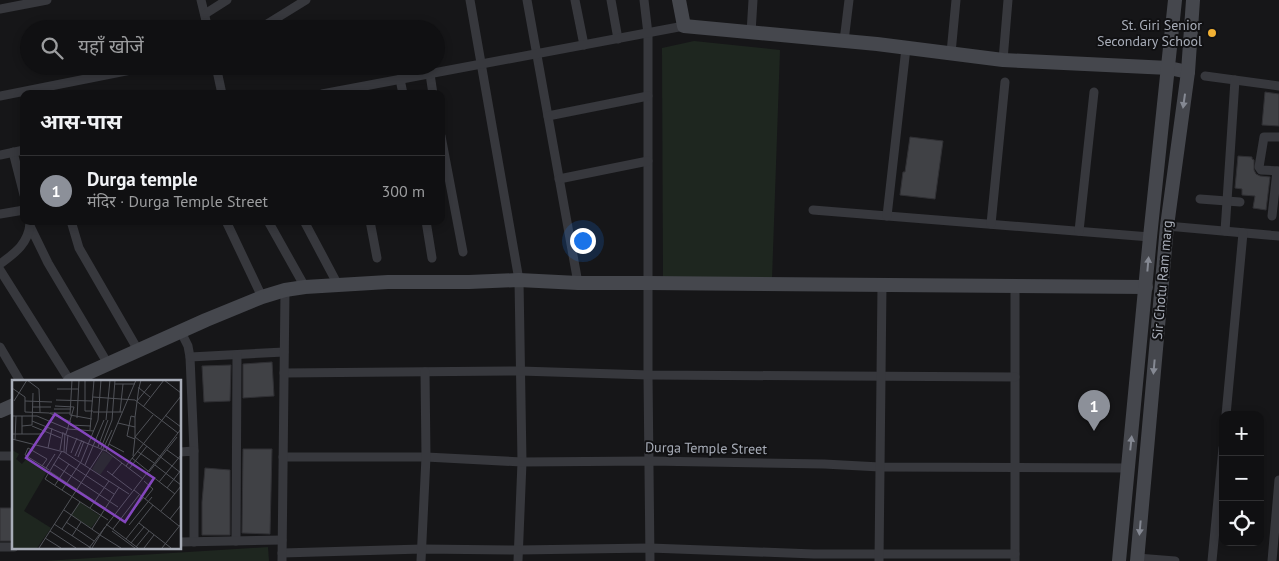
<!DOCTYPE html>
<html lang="hi">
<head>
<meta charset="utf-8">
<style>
  :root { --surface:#101012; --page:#19191b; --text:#f1f3f6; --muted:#9c9d9f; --line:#303032; --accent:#8c9099 }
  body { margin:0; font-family:"PT Sans","Noto Sans Devanagari",sans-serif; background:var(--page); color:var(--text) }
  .controls { position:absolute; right:15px; bottom:15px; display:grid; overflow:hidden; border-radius:10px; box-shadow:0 2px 8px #0003 }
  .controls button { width:45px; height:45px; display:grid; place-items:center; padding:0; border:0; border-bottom:1px solid var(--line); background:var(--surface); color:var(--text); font:25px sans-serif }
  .you { position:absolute; left:582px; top:240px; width:18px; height:18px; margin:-12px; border:4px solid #fff; border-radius:50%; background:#1a73e8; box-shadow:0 0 0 8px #1a73e833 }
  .badge { display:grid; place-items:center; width:32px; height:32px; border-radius:50%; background:var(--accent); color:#fff; font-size:16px; font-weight:700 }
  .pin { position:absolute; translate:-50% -41px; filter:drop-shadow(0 1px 2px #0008) }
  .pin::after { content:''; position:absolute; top:26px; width:18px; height:15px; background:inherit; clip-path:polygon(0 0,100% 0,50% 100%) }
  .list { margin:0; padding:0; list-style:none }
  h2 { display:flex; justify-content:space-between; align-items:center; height:65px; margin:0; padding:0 20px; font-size:21px }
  h2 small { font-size:16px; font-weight:400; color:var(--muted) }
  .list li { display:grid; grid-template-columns:32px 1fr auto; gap:15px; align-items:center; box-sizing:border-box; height:70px; padding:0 20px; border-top:1px solid var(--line) }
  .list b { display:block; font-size:19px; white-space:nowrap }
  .list p { margin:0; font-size:16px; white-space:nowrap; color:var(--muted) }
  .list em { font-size:16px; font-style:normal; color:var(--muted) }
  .icon { flex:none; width:28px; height:28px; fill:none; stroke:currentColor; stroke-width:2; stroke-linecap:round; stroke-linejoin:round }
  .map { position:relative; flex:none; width:1279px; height:561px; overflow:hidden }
  .search { position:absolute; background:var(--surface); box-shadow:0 2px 8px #0003; left:20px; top:20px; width:425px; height:55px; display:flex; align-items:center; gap:12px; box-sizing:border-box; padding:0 18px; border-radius:28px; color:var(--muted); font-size:19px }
  .panel { position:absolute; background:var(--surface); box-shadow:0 2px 8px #0003; left:20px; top:90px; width:425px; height:135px; border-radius:10px }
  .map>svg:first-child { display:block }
</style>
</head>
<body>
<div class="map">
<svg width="1279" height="561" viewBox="0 0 1279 561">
  <rect width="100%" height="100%" fill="#161618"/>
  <g fill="#1e261f">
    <polygon points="694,41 780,50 772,279 663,277 662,48"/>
    <polygon points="268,547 269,561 44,561"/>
  </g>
  <g fill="#404145" stroke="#303034">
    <polygon points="1265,92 1279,94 1279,126 1262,125"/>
    <polygon points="910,137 943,141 935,199 900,195 903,172 905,172"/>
    <polygon points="1238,156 1252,157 1252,159 1254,160 1254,170 1256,174 1260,176 1270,177 1266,210 1253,208 1255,196 1242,195 1242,189 1235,188"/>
    <polygon points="272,362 274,396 243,398 243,364"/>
    <polygon points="231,365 230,401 204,402 202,366"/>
    <polygon points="243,449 272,449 270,534 242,533"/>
    <polygon points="205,468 230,470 230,535 202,535 202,502"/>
    <rect x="0" y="508" width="14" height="33"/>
  </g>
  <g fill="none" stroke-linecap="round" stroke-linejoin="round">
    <g stroke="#37383d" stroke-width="9">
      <polyline points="201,0 208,29"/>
      <polyline points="470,0 519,280 522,462 518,561"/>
      <polyline points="527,0 578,283"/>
      <polyline points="575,0 584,45"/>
      <polyline points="611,0 618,39"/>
      <polyline points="644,0 648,34 648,375 650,561"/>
      <polyline points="0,9 47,0"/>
      <polyline points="205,14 227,0"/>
      <polyline points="259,29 306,0"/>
      <polyline points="751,33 753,0"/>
      <polyline points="844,41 849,0"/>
      <polyline points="951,53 956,0"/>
      <polyline points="1003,60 1008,0"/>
      <polyline points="216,66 222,94"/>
      <polyline points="430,74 433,94"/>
      <polyline points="1205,76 1279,86"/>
      <polyline points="400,79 403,94"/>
      <polyline points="322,94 684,26"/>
      <polyline points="0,96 151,66"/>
      <polyline points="548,116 648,96"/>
      <polyline points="441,136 463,252"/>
      <polyline points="1279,137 1264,137 1259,167 1261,170 1279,171"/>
      <polyline points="13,152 24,195"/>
      <polyline points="0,155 24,150"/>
      <polyline points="559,179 648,161"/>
      <polyline points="1200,199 1240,202"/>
      <polyline points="813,210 1150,237"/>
      <polyline points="0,214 24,210"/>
      <polyline points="887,216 906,48"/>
      <polyline points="1272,216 1277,171"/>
      <polyline points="71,221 79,248 138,350"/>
      <polyline points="226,221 262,297"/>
      <polyline points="268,221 305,287"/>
      <polyline points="304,221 338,285"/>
      <polyline points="370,221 377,258"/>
      <polyline points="426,221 432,258"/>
      <polyline points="991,224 1005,82"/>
      <polyline points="30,226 48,263 108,364"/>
      <polyline points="1167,226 1279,236"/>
      <polyline points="1079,231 1094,92"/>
      <polyline points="1225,231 1235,80"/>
      <path d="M0,264C15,253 28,244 30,224"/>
      <polyline points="0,270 70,381"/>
      <polyline points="1015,286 1015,561"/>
      <polyline points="181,332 188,346 190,357 194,451"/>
      <polyline points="0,347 20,381"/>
      <polyline points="190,357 284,352"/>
      <polyline points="284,373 520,371 648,375 1015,377"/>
      <polyline points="1226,415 1243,233"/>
      <polyline points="180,452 194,451 194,542"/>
      <polyline points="0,456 14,456"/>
      <polyline points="283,457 426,457 522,462 650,461 824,464 880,467 1128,468"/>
      <polyline points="236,541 237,355"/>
      <polyline points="180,542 282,540"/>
      <polyline points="0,547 14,547"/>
      <polyline points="282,553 422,549 519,550 650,548 814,554 1015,554"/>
      <polyline points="1137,558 1175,561"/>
      <polyline points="282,561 285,290"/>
      <polyline points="421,561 426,457 425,372"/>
      <polyline points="879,561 882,285"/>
      <polyline points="1212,561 1223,448"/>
      <polyline points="1272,561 1279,480"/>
    </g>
    <g stroke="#45474d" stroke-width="14">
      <polyline points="679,0 684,26 877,44 1003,60 1169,68 1188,72"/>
      <polyline points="70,381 206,320 262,297 285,290 305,287 388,282 469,282 519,280 578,283 648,283 1146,287"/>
      <polyline points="0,411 14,405"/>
      <polyline points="1119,561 1150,237 1175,0"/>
      <polyline points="1137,561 1167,226 1188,72 1193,0"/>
    </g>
  </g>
  <defs><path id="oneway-solid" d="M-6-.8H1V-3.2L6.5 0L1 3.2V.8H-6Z" transform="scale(1.25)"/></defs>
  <g fill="#858993">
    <use href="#oneway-solid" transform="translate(1184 101) rotate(98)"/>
    <use href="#oneway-solid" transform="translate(1148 264) rotate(-85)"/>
    <use href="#oneway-solid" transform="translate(1154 367) rotate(95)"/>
    <use href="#oneway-solid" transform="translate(1131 443) rotate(-84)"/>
    <use href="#oneway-solid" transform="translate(1140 528) rotate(95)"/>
  </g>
  <circle fill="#f2b134" stroke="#111113" stroke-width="2" cx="1212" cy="33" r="5"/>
  <g text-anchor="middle" stroke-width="4" stroke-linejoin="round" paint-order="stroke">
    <g font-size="14" fill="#a8adb8" stroke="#111113" text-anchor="end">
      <text x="1202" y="30">St. Giri Senior<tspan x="1202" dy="16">Secondary School</tspan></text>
    </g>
    <g font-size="14" fill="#a8adb8" stroke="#111113">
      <text transform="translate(1162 280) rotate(-85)" y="5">Sir Chotu Ram marg</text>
      <text transform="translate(706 448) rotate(1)" y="5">Durga Temple Street</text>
    </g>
  </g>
  <g transform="translate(12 380)">
    <rect width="169" height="169" fill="#161618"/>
    <path d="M0,70L7,74L4,79L10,84L15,78L36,90L12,131L39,148L25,168H0ZM91,71L101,77L88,95L80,89ZM68,122L88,136L79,148L59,135Z" fill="#1e261f"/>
    <path fill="none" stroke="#505258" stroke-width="1" d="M15,0L27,9L28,32M60,0L58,35L80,39M73,0V31H81M129,0L127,8L138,17M152,0L169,13M103,4H123M0,8L13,17V32M45,9H66M81,17L123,20L166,53M44,20L81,21M2,21L15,0M13,21L40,22M125,21L139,4M43,26L62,27L54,54M21,27H39M131,27L152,0M42,29H59M13,32L37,33L59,42M81,32H110M108,32L111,4M38,33H58M141,35L123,57L169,93M153,35L169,47M0,36H25L56,49L82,51M123,37L127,7M65,38L67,0M94,40L98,0M20,41L94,71L131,99M106,43L123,47M58,45L79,46M10,46L20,45L21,13M20,46L49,58M78,50L82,0M0,54H31L36,47M10,54V36M0,59L52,72L117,114M3,60L4,36M97,64L112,72M86,67L96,40M36,68L40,48M89,68L100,40L103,0M48,70L51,52M155,70L169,80M50,71L33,99L96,140M94,71L124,0M125,71L142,83M52,72L53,53M54,73L56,55M59,73L65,58M63,76L70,60M121,76L123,57V37L119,36L115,56L123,59M46,77L102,114M66,77L72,61M120,78L136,91M41,84L106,127M73,85L92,40M143,85L169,105M30,86L35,79L16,68L13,75L37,90M114,86L169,16M34,88L43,74M117,89L135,66M37,91L93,128M95,91L120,110M137,92L165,57M136,93L163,114M100,95L110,83M132,101L141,109L133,119M147,102L169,75M43,105L57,84M155,108L169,90M50,110L69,82L86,40L89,0M122,110L167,146M78,128L97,101M52,130L87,154M149,131L169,106M158,139L169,125M54,142L82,161M112,142L131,118M127,143L159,168M42,144L79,168M94,144L126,168M117,145L140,117M50,149L68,122M80,149L107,107M101,149L127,115M38,151L64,168M100,151L123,168M88,155L109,168M60,156L69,142M33,158L49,168M114,159L141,125M119,163L132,147M124,167L137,151M27,168L91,69L100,50M77,168L169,49M80,168L93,147M132,168L142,155M150,168L169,144"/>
    <path fill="#8446be" fill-opacity="0.15" stroke="#8446be" stroke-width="2.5" d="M43,34L142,98L113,142L14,78Z"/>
    <rect width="169" height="169" fill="none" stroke="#a8adb8" stroke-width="2.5"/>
  </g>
</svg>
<div class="controls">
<button>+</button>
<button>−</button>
<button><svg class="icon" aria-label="locate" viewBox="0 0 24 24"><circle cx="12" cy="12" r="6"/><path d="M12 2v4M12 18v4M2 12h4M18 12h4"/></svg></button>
</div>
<div class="you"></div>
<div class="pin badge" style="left:1094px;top:431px">1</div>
<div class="search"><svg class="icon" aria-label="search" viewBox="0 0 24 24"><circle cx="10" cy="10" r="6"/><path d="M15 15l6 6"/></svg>यहाँ खोजें</div>
<section class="panel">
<h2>आस-पास<small></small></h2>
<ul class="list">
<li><span class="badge">1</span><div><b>Durga temple</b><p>मंदिर · Durga Temple Street</p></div><em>300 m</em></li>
</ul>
</section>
</div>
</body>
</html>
